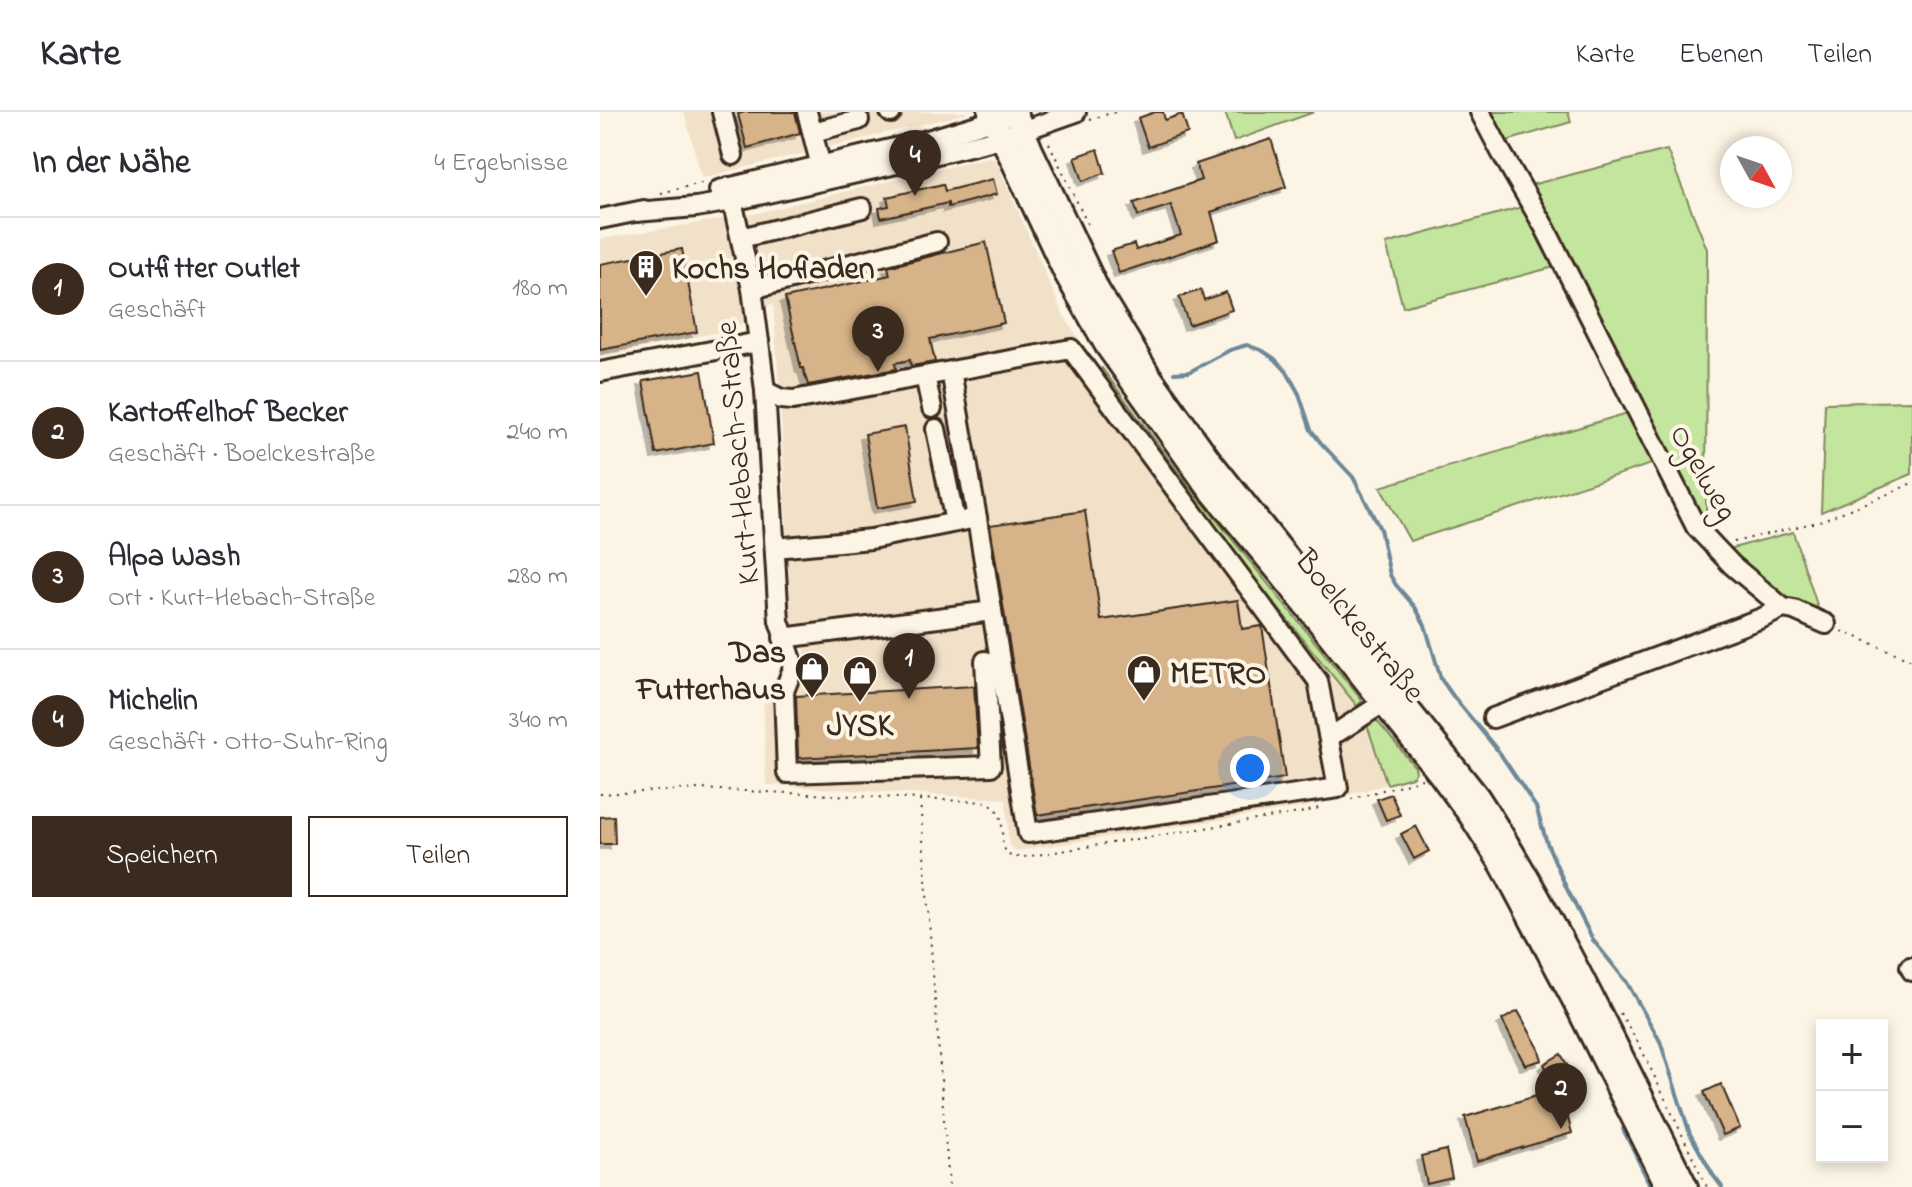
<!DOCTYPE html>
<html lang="de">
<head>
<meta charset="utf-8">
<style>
  :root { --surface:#fff; --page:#f2f2f3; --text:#2b2b33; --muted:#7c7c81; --line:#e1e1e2; --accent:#3b2a1e }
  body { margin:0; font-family:"Indie Flower",sans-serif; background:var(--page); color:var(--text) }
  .controls { position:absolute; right:24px; bottom:24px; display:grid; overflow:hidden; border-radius:0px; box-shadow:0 4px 12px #0003 }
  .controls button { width:72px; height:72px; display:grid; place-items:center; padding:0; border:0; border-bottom:2px solid var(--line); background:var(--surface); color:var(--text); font:40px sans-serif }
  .compass { position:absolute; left:1120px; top:24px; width:72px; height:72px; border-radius:50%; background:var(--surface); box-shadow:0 4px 12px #0003; rotate:130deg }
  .you { position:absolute; left:650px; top:656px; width:28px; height:28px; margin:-20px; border:6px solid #fff; border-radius:50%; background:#1a73e8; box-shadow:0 0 0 12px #1a73e833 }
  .badge { display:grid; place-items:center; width:52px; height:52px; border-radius:50%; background:var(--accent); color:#fff; font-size:26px; font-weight:700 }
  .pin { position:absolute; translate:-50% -66px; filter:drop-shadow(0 2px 4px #0008) }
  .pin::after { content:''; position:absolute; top:42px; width:28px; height:24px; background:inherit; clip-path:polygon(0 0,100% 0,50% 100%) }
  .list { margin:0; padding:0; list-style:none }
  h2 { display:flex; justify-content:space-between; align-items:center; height:104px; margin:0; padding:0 32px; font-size:34px }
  h2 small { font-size:26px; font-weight:400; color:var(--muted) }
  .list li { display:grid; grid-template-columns:52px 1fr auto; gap:24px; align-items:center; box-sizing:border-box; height:144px; padding:0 32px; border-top:2px solid var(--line) }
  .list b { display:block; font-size:30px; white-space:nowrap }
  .list p { margin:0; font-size:26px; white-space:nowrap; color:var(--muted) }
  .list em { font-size:26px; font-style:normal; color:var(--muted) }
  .actions { display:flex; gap:16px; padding:24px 32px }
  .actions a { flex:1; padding:18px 0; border:2px solid var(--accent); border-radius:0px; text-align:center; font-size:28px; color:var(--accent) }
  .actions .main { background:var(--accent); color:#fff }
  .map { position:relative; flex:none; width:1312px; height:1075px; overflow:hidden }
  header { display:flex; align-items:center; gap:48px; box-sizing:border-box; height:112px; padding:0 40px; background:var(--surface); border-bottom:2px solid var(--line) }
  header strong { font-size:38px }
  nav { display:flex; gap:44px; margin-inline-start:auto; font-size:28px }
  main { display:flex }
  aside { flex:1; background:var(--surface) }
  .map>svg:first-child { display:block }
</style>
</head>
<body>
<header>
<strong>Karte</strong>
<nav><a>Karte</a><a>Ebenen</a><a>Teilen</a></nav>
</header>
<main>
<aside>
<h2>In der Nähe<small>4 Ergebnisse</small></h2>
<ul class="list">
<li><span class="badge">1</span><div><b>Outfitter Outlet</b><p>Geschäft</p></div><em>180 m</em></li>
<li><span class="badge">2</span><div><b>Kartoffelhof Becker</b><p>Geschäft · Boelckestraße</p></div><em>240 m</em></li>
<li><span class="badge">3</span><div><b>Alpa Wash</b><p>Ort · Kurt-Hebach-Straße</p></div><em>280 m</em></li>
<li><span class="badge">4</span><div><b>Michelin</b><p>Geschäft · Otto-Suhr-Ring</p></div><em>340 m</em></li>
</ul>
<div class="actions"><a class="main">Speichern</a><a>Teilen</a></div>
</aside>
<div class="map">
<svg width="1312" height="1075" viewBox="0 0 1312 1075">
  <defs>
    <filter id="shadow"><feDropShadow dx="-5" dy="5" stdDeviation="0" flood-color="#0004"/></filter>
  </defs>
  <rect width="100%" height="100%" fill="#fcf5e5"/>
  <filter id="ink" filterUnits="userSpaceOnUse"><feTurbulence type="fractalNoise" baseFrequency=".0125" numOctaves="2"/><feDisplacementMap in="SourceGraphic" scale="16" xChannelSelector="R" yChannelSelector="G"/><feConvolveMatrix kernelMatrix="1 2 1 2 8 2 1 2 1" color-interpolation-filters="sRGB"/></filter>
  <g filter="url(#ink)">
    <g fill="#f1e1c9">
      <polygon points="84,0 367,0 364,2 102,66"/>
      <polygon points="388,45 395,47 397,51 464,204 561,351 757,594 766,610 787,672 705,695 416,739 409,733 406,687 166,673 163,576 209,572 204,533 191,513 181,299 173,191 133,217 0,245 0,127 153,102"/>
    </g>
    <g fill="#c4e59e" stroke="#80885e" stroke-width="2">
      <polygon points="625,0 714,0 634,29"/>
      <polygon points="888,0 968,0 971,10 903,30"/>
      <polygon points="1067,38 1107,137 1106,420 927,74"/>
      <polygon points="926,94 954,155 803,195 786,132"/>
      <polygon points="502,256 582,365 761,587 762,589 757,594 561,351 500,258"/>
      <polygon points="1312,289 1312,362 1221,400 1225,291"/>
      <polygon points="1031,300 1055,351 810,429 780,375"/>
      <polygon points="1193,420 1221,505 1197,496 1132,448 1129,437"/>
      <polygon points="774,605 815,655 816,660 812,665 787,672 766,610"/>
    </g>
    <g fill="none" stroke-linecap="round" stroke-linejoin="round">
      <g stroke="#6c8899" stroke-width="4">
        <polyline points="574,261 589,260 630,238 647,233 663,239 675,247 687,260 699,282 711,318 721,331 753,365 780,417 790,463 796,473 815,495 825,513 841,567 853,584 899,640 936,695 947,731 966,775 993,828 1026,869 1060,929 1090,1022 1113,1063 1122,1075"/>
        <polyline points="845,688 870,723"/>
        <polyline points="966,897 977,920"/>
        <polyline points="986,937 1015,998"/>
        <polyline points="1023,1017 1051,1075"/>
      </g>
    </g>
    <g fill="#d6b388" stroke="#3b2a1e" stroke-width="2" filter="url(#shadow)">
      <polygon points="145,0 195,0 200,21 147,36 138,2"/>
      <polygon points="555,0 563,0 565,8 582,2 588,21 548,35 538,6"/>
      <polygon points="671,27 686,75 611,100 619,128 519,161 511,139 534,132 536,138 581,123 571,93 538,104 534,91 601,68 596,52"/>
      <polygon points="498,37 505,61 483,69 475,45"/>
      <polygon points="393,67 397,82 348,95 348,91 281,106 279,96 289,94 287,85 343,72 345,79"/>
      <polygon points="386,130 404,211 330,227 335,250 311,254 310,248 295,251 296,257 208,273 203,256 201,256 185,186 290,163 288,155"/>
      <polygon points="82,137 97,220 0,238 0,152"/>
      <polygon points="601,178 604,188 626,180 632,198 589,213 579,185"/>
      <polygon points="102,259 114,331 56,342 43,269"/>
      <polygon points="305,315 317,389 277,396 265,322"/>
      <polygon points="485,399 501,508 638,488 642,517 662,514 685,666 437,703 390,413"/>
      <polygon points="374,574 378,636 198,646 196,584"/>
      <polygon points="791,682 800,703 786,708 777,687"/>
      <polygon points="14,704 15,732 0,732 0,705"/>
      <polygon points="816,714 829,739 814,747 801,722"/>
      <polygon points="918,899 938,935 942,948 925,953 902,908"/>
      <polygon points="961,942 968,955 951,965 944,952"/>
      <polygon points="1121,972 1140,1016 1123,1023 1104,980"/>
      <polygon points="960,977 972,1021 877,1049 865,1005"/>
      <polygon points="846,1038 852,1066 827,1072 821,1044"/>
    </g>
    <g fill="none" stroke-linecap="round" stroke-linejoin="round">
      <defs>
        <g id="minor">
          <polyline points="122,0 133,43"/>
          <polyline points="207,0 224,66"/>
          <polyline points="290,0 291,1"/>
          <polyline points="880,0 901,40 945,116 1096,415 1132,453 1183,496 1162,506 893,606"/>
          <polyline points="213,20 259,8"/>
          <polyline points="129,75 152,177 159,230 165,279 179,509 194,554 184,579 187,661 391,654 385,549"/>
          <polyline points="119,78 324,29 404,5"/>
          <polyline points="36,100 96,95 132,89 288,54 402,26 476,0"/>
          <polyline points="0,107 44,98"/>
          <polyline points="141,126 262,96"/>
          <polyline points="152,177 337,130"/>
          <polyline points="0,260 159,230"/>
          <polyline points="325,264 332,296"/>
          <polyline points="165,279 181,287 193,288 471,237 718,569 738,676 428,721 377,406 351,259"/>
          <polyline points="336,317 355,410"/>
          <polyline points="175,436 271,427 377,406"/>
          <polyline points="1183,496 1194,498 1226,512"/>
          <polyline points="183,526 392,499"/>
          <polyline points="728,622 738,620 783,591"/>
          <polyline points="1310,855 1312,859"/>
        </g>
        <g id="major">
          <polyline points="390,0 465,160 507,234 608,375 683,465 840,662 871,704 902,753 975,890 1068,1075"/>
          <path d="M415,0L431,38L498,179L548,262L608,346L877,684C958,808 1020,943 1086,1075"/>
        </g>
      </defs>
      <use href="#minor" stroke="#3b2a1e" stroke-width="24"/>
      <use href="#major" stroke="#3b2a1e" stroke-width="28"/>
      <g stroke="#3b2a1e" stroke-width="2" stroke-dasharray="2 6" stroke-linecap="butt">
        <polyline points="490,7 516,0"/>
        <polyline points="449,31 488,113"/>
        <polyline points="61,81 105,70"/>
        <polyline points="1134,430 1217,410 1293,380 1312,371"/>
        <polyline points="1242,519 1312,548"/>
        <path d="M0,682L100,677L387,690C411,703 396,722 407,742L413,745H424L705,700L722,695"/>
        <polyline points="751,687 822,667"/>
        <polyline points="320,688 349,1075"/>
        <polyline points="1020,901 1039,932 1107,1075"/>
      </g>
      <use href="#minor" stroke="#fcf5e5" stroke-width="18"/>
      <use href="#major" stroke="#fcf5e5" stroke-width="22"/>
    </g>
  </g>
  <defs>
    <symbol id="building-pin" viewBox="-11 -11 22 30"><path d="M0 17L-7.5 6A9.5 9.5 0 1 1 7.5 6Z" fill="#3b2a1e" stroke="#fcf5e5"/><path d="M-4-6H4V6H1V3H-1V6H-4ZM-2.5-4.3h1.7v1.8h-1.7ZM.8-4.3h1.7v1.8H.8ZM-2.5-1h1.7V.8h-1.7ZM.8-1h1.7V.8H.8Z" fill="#fff"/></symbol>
    <symbol id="shop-pin" viewBox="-11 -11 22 30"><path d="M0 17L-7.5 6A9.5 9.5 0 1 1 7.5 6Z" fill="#3b2a1e" stroke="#fcf5e5"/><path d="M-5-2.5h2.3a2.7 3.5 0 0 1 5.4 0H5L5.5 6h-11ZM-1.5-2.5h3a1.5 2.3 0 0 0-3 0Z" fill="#fff"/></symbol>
  </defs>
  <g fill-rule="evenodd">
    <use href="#building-pin" x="26" y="135" width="40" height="54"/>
    <use href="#shop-pin" x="192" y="537" width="40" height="54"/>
    <use href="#shop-pin" x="524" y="540" width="40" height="54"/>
    <use href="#shop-pin" x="240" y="541" width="40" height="54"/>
  </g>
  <g text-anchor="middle" stroke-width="8" stroke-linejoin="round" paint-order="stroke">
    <g font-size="32" font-weight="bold" fill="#3b2a1e" stroke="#fcf5e5" text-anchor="start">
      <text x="72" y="166">Kochs Hofladen</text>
      <text x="186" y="550" text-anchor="end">Das<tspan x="186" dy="37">Futterhaus</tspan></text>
      <text x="570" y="571">METRO</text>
      <text x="260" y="623" text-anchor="middle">JYSK</text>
    </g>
    <g font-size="32" fill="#3b2a1e" stroke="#fcf5e5">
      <text transform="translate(136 341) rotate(-95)" y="11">Kurt-Hebach-Straße</text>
      <text transform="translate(1105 360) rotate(60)" y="11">Ogelweg</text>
      <text transform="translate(761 513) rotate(51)" y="11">Boelckestraße</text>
    </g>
  </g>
</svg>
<div class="controls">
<button>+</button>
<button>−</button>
</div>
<svg class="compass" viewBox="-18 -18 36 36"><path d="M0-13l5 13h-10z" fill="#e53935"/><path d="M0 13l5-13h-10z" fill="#7c7c81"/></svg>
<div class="you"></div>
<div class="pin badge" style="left:309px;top:587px">1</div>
<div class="pin badge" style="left:961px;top:1017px">2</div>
<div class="pin badge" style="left:278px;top:260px">3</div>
<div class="pin badge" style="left:315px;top:84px">4</div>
</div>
</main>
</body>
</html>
